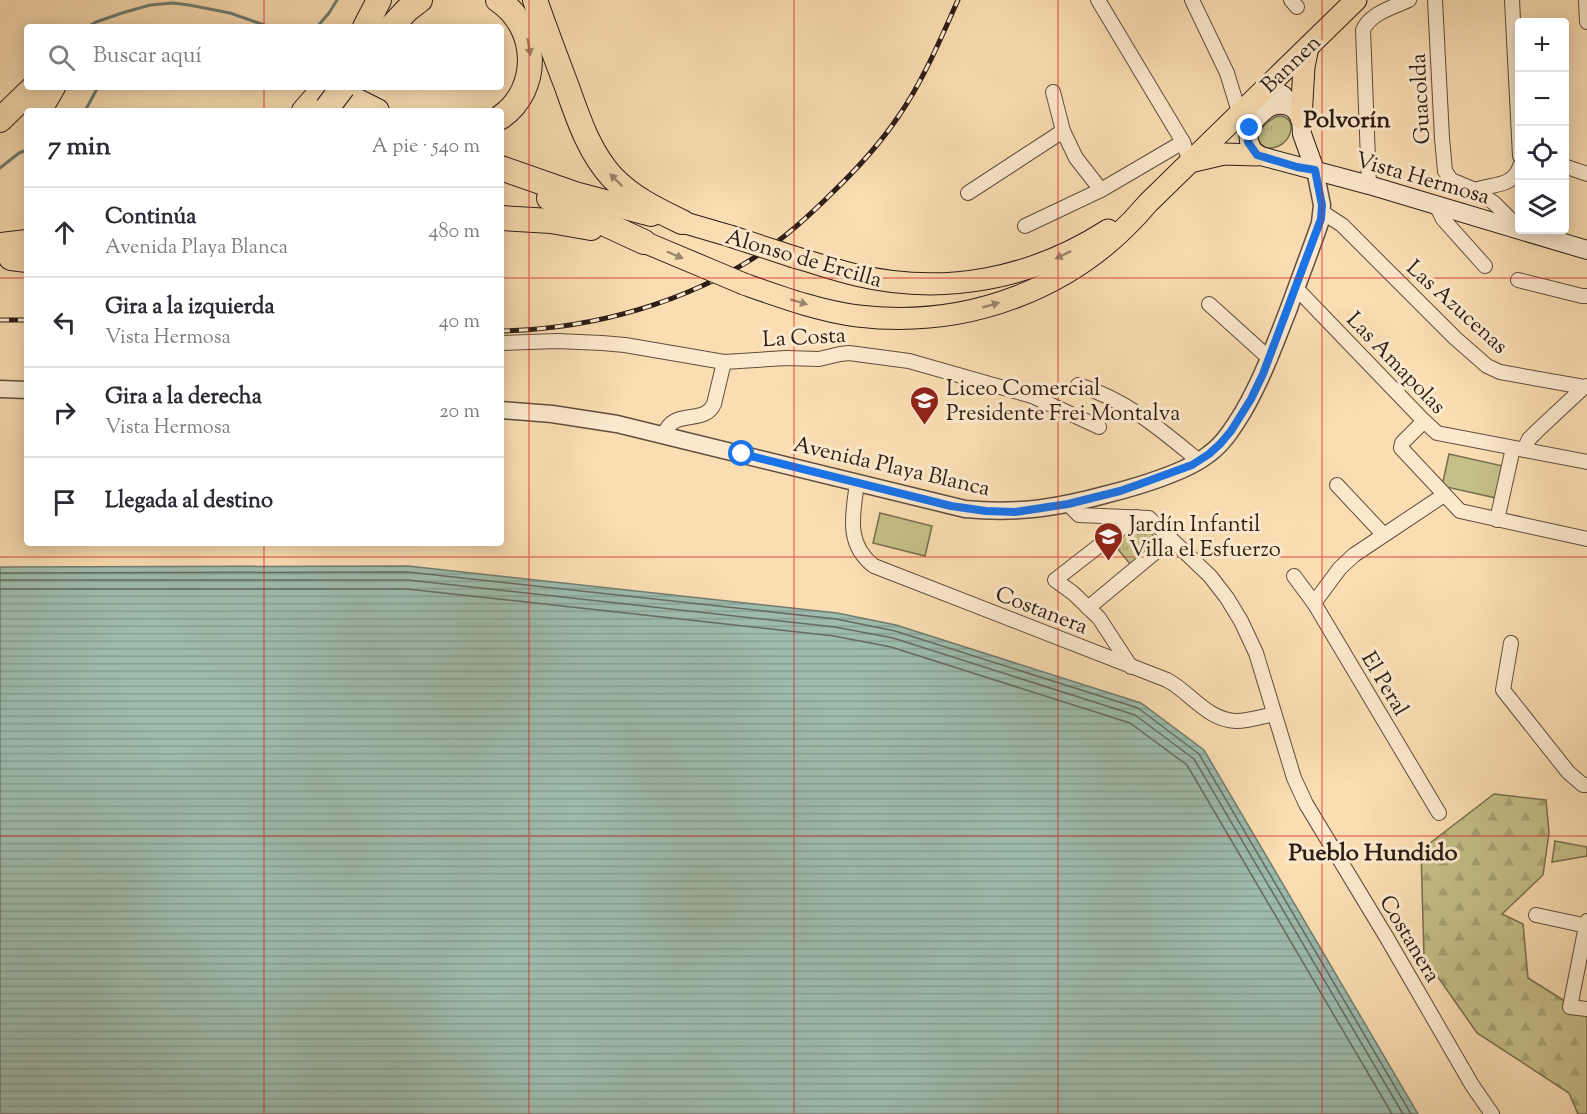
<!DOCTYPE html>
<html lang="es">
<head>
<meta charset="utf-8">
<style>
  :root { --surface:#fff; --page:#f2f2f3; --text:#2b2b33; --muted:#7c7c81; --line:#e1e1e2 }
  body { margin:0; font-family:"Sorts Mill Goudy",serif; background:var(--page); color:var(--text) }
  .controls { position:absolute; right:18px; top:18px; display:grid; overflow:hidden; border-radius:6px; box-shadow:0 3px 15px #0003 }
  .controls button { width:54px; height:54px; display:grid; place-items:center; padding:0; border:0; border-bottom:2px solid var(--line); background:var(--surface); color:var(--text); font:30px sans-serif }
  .stop { position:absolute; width:18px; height:18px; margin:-14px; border:4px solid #1a73e8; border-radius:50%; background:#fff }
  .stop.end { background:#1a73e8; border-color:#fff; box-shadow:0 2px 6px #0008 }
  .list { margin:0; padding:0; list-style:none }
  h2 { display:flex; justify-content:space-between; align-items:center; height:78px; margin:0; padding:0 24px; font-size:26px }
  h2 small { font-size:20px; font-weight:400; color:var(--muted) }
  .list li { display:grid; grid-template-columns:39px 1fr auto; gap:18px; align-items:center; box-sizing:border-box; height:90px; padding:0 24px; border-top:2px solid var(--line) }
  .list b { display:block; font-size:22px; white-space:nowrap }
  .list p { margin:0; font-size:20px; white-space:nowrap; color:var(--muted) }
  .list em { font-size:20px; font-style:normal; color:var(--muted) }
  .icon { flex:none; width:33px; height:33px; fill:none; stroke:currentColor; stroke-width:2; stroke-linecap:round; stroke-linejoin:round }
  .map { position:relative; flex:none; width:1587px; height:1114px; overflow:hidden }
  .search { position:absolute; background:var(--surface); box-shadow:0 3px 15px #0003; left:24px; top:24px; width:480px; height:66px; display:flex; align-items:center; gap:15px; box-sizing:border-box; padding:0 21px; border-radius:6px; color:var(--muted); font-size:22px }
  .panel { position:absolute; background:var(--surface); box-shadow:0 3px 15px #0003; left:24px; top:108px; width:480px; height:438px; border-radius:6px }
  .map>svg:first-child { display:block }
</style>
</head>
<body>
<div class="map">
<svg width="1587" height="1114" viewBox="0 0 1587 1114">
  <defs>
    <pattern id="grass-tufts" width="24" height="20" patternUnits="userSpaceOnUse" patternTransform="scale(1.5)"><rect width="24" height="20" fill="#c5bf88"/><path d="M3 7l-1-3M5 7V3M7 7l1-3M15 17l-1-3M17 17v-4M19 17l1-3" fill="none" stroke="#a9a474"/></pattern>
    <pattern id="forest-firs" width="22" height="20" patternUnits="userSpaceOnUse" patternTransform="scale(1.5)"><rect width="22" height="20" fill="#c5bf88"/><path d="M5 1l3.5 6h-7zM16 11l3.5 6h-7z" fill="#a9a474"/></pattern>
    <pattern id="water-rules" width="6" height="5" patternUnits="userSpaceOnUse" patternTransform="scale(1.5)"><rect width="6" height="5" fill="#9ebcad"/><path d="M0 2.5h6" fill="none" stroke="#88a194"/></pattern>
  </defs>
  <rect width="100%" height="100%" fill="#faddb2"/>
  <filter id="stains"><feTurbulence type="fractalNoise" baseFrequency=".00333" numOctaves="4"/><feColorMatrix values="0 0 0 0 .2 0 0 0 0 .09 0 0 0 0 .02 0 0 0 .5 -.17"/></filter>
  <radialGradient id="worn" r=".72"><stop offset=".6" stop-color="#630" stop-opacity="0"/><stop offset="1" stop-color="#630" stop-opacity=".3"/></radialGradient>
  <g fill="url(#grass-tufts)" stroke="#786e4e" stroke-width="1.5">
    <path d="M1278,116C1301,116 1291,149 1269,148C1266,148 1263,147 1261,144C1251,134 1269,120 1278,116Z"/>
    <polygon points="1138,518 1158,541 1131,565 1111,541"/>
    <polygon points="1555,841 1587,847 1587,856 1552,862"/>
  </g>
  <polygon fill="url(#forest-firs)" stroke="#786e4e" stroke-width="1.5" points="1494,794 1546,800 1549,833 1543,875 1502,914 1523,924 1528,978 1587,1015 1587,1114 1578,1114 1569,1093 1477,1033 1424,957 1421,850"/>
  <g fill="#c5bf88" stroke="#786e4e" stroke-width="1.5">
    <polygon points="1449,454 1503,466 1496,498 1442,486"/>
    <polygon points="880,513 932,526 925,556 873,543"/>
  </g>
  <polygon fill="url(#water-rules)" stroke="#707c70" stroke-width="1.5" points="408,566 837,613 896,625 1141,703 1204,750 1418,1114 0,1114 0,567"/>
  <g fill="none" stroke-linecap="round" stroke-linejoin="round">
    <g stroke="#656c61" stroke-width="1.5">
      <polyline points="0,573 408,572 836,619 895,631 1138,708 1199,754 1411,1114"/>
      <polyline points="0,580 408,580 835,627 893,638 1135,715 1194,759 1403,1114"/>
      <polyline points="0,589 407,589 834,636 891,647 1130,723 1187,765 1392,1114"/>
    </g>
    <g stroke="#707c70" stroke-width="3">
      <polyline points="87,27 96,22 122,13 150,5 173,3 189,5 230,13 270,27"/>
      <polyline points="317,27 329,13 337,0"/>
      <polyline points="85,111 98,87"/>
      <polyline points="0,168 19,153 27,150"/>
    </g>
    <defs>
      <g id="minor">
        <polyline points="1098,0 1183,142 1190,162"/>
        <polyline points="1192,0 1227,73 1239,112"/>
        <polyline points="1291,0 1297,7"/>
        <polyline points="1435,0 1442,138 1445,171 1451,180 1475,190 1494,203 1520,229"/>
        <polyline points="1512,0 1520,156"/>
        <polyline points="1586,0 1587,22"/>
        <polyline points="1053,92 1063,131 1076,158 1101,190"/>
        <polyline points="1564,166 1587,174"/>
        <path d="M1369,185L1363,30C1370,13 1394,7 1409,0"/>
        <path d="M1475,190C1492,184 1514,187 1520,166"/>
        <polyline points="968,193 1063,131"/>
        <polyline points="1436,205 1443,219 1485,266"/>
        <polyline points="1322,212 1342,225 1455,338 1487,366 1500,372 1584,387 1587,386"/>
        <polyline points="1025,226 1101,190 1183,142"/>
        <polyline points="1518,280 1582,296 1587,296"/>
        <polyline points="1296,288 1424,421 1437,433 1587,462"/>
        <polyline points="1209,304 1270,359"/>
        <polyline points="501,343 557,341 602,343 625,345 724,362 786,358 819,359 840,354 849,353 909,361 1032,396 1099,427"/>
        <path d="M1078,385C1127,400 1160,429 1199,461"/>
        <polyline points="1424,421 1402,443 1401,448 1460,511 1587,539"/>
        <path d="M664,435C673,407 704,426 714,404L724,362"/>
        <polyline points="1524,450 1529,439 1537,431 1584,387"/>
        <path d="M857,483C853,514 845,544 874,566L1167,680C1190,692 1207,720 1236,721C1248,721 1261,717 1274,714"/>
        <polyline points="1337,485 1383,534"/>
        <polyline points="1068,504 1079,515 1149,518 1210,576 1227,598 1241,621 1256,653 1294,778 1306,804 1387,938 1472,1085 1492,1114"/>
        <polyline points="1497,520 1513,448"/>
        <polyline points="1294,576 1314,603 1439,813"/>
        <polyline points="1314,603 1340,568 1354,555 1444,495"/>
        <polyline points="1088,608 1171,539"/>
        <polyline points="1511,643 1503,690 1568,772 1583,785 1587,785"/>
        <polyline points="1131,667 1099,618 1073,593 1055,580 1136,517"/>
        <polyline points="1536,915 1587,926"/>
        <polyline points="1587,921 1570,1007 1587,1009"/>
      </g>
      <g id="tertiary">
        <polyline points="0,389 27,390"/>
        <path d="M501,410L552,414L617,424L965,509C1018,514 1057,508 1108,494C1136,487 1187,472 1209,454C1224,443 1233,428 1243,412C1262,379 1275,344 1289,308C1299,280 1310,252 1320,223L1322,205L1315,170"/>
      </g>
      <g id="secondary">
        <polyline points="1267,86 1283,95 1301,118 1302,134 1315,170"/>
        <path d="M1293,108C1278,101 1268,106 1258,117C1246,129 1245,142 1257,155L1369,185L1587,250"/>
      </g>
      <g id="primary">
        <polyline points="1301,118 1304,67 1308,47"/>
        <polyline points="1190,162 1224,154 1257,155"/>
        <polyline points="682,222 730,236"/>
        <polyline points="644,242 706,268"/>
        <path d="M794,257C815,263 835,270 856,275C944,296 1032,279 1108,230"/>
        <path d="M744,284C781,297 819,311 858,316C969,329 1077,288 1148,203L1356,0"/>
      </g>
      <g id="motorway">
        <path d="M498,0C539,27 541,89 501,117"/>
        <path d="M535,0C545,29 556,58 567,87C578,118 589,152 612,177C632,198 657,210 682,222"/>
        <polyline points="365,27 379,0"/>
        <polyline points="391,27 407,10 420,0"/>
        <polyline points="329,87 377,111"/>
        <polyline points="39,111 53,87"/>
        <polyline points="304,111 325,87"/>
        <polyline points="0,120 34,87"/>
        <polyline points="501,168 575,194 651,214"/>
        <polyline points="549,198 644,242"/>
        <polyline points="501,218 551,221 591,228"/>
        <polyline points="0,245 27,242"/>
        <polyline points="11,258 27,260"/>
      </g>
    </defs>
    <use href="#minor" stroke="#604d3c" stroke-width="16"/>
    <use href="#tertiary" stroke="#604d3c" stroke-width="19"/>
    <use href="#secondary" stroke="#2c1d15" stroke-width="20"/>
    <use href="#primary" stroke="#2c1d15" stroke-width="23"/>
    <use href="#motorway" stroke="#2c1d15" stroke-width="26"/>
    <use href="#minor" stroke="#fce9cd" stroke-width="14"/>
    <use href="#tertiary" stroke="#fce9cd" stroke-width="16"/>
    <use href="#secondary" stroke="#fce9cd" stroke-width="18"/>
    <use href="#primary" stroke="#faddb2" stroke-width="21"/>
    <use href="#motorway" stroke="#faddb2" stroke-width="24"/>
    <defs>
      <g id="rail">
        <polyline points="0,320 27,320"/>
        <path d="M501,331C592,329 687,303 763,252C788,235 811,214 832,193C856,170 879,145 898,117C923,81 940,40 958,0"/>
      </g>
    </defs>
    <use href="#rail" stroke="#2c1d15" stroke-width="5"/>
    <use href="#rail" stroke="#fce9cd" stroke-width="3" stroke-dasharray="9" stroke-linecap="butt"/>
    <defs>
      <g id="primary-bridge">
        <polyline points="730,236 794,257"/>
        <polyline points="706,268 744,284"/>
      </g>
      <polyline id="motorway-bridge" points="327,108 343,87"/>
    </defs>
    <use href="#primary-bridge" stroke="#2c1d15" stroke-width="23" stroke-linecap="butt"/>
    <use href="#motorway-bridge" stroke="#2c1d15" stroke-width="26" stroke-linecap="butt"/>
    <use href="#primary-bridge" stroke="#faddb2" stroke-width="21"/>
    <use href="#motorway-bridge" stroke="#faddb2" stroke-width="24"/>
  </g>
  <defs><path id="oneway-solid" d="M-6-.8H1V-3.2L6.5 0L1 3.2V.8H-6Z" transform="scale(1.5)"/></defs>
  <g fill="#9d876b">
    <use href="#oneway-solid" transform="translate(529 47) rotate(80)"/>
    <use href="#oneway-solid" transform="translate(616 180) rotate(-135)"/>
    <use href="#oneway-solid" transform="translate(675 255) rotate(23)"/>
    <use href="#oneway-solid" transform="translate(1063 255) rotate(154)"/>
    <use href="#oneway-solid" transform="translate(799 302) rotate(16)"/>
    <use href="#oneway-solid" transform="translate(991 305) rotate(-16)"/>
  </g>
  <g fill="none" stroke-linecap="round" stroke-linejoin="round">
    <polyline stroke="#1a73e8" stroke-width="8" points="742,454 951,506 986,511 1015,512 1068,504 1120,491 1140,484 1192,465 1209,454 1220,444 1231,431 1251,399 1263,374 1321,219 1322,205 1315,170 1297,167 1257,155 1248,142 1250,128"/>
  </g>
  <path fill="none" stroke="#d62828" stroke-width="1.5" stroke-opacity="0.55" d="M264,0V27M529,0V1114M794,0V1114M1058,0V1114M1322,0V1114M264,87V111M0,278H27M501,278H1587M264,543V1114M0,557H1587M0,836H1587"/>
  <defs>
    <symbol id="school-pin" viewBox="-11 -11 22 30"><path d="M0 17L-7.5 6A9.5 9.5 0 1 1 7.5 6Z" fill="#8f2418" stroke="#fce9cd"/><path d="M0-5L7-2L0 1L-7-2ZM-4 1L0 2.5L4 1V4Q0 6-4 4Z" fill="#fff"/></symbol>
  </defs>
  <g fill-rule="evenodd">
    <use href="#school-pin" x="908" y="384" width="33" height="45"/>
    <use href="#school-pin" x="1092" y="520" width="33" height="45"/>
  </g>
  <g text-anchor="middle" stroke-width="6" stroke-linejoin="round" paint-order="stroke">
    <g font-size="22" fill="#2c1d15" stroke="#fce9cd">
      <text transform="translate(1290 63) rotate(-44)" y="8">Bannen</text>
      <text transform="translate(1419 99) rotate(-93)" y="8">Guacolda</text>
      <text transform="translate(1423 177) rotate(16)" y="8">Vista Hermosa</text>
      <text transform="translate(804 257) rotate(16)" y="8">Alonso de Ercilla</text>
      <text transform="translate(1458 306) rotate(42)" y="8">Las Azucenas</text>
      <text transform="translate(804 336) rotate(-3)" y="8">La Costa</text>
      <text transform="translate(1397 362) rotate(46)" y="8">Las Amapolas</text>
      <text transform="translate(892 465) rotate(13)" y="8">Avenida Playa Blanca</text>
      <text transform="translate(1042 609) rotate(21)" y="8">Costanera</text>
      <text transform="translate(1386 683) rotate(59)" y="8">El Peral</text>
      <text transform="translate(1411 938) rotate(59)" y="8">Costanera</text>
    </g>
    <g font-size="22" fill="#2c1d15" stroke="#fce9cd" text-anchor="start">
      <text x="946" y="395">Liceo Comercial<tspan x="946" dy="25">Presidente Frei Montalva</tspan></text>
      <text x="1129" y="531">Jardín Infantil<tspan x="1129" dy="25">Villa el Esfuerzo</tspan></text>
    </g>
    <g font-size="24" font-weight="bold" fill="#2c1d15" stroke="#fce9cd">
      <text x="1347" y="127">Polvorín</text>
      <text x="1373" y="860">Pueblo Hundido</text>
    </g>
  </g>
  <rect width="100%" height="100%" filter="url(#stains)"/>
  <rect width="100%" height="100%" fill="url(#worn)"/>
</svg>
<div class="controls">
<button>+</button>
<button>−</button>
<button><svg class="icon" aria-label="locate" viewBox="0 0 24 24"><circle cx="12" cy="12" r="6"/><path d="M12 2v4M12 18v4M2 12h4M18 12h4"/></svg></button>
<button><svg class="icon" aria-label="layers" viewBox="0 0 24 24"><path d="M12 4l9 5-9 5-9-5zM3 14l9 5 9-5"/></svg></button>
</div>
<div class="stop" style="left:742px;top:454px"></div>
<div class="stop end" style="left:1250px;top:128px"></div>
<div class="search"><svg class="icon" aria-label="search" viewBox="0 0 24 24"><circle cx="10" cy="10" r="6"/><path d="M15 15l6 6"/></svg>Buscar aquí</div>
<section class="panel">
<h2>7 min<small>A pie · 540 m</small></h2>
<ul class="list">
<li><svg class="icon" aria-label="ahead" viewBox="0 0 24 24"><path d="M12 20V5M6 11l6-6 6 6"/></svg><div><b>Continúa</b><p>Avenida Playa Blanca</p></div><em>480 m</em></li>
<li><svg class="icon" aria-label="left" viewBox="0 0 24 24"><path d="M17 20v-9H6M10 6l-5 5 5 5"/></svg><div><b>Gira a la izquierda</b><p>Vista Hermosa</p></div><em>40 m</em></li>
<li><svg class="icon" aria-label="right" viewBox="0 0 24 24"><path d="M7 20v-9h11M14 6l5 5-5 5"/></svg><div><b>Gira a la derecha</b><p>Vista Hermosa</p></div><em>20 m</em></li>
<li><svg class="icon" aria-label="arrive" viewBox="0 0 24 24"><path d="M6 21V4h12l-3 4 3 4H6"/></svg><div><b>Llegada al destino</b></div></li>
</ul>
</section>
</div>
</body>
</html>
